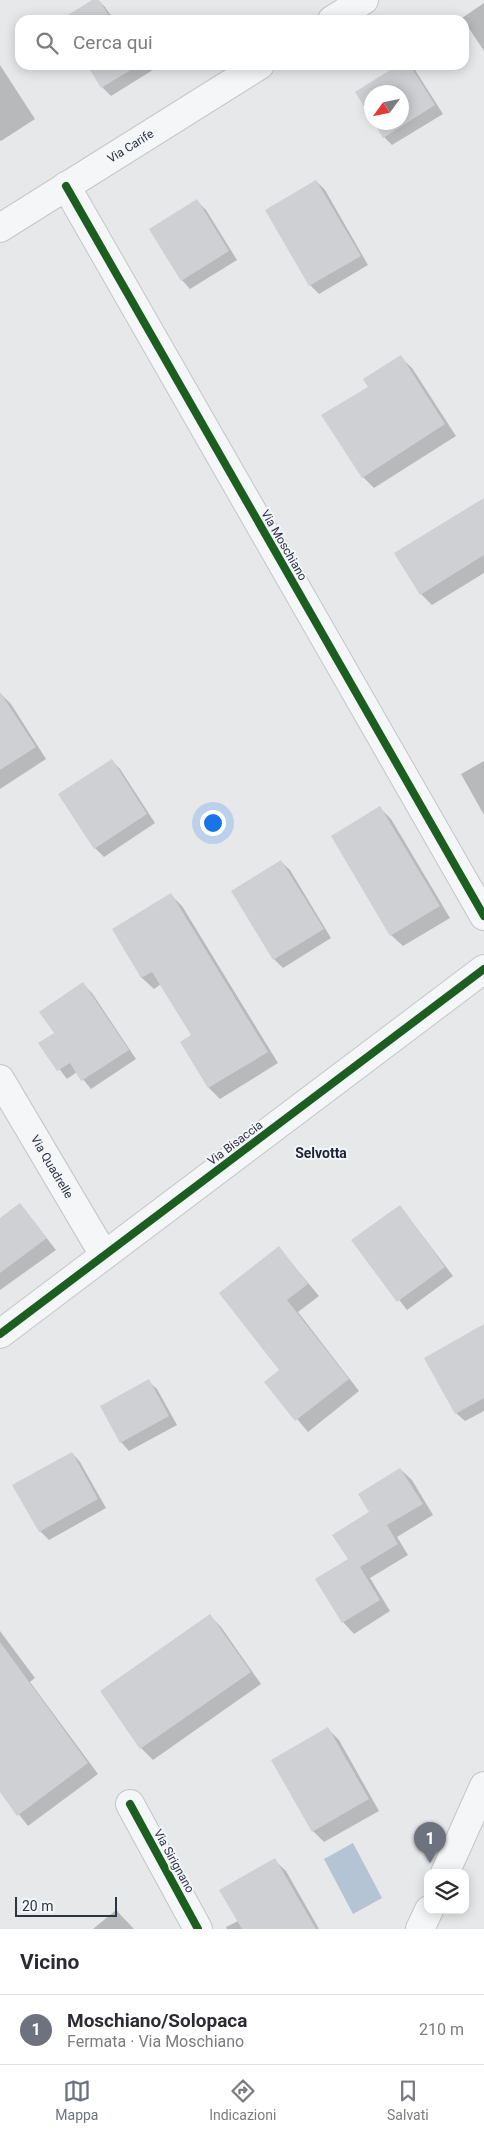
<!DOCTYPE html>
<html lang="it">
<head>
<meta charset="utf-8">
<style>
  :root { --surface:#fff; --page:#f2f2f3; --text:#2b2b33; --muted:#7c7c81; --line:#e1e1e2; --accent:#6c737f }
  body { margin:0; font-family:Roboto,sans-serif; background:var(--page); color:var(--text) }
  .controls { position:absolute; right:15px; bottom:15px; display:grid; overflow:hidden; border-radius:10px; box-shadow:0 2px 12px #0003 }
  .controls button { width:45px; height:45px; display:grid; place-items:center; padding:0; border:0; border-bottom:1px solid var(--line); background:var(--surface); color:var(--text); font:25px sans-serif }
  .compass { position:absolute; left:364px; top:85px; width:45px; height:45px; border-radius:50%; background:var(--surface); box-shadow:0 2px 12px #0003; rotate:237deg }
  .scale { position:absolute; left:15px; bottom:12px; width:102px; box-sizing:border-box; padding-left:5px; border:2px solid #2b3445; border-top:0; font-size:14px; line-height:18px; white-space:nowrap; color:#2b3445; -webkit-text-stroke:4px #f4f6f9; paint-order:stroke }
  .you { position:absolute; left:212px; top:822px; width:18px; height:18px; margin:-12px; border:4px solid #fff; border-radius:50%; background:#1a73e8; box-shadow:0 0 0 8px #1a73e833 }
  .badge { display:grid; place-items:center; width:32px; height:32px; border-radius:50%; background:var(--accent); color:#fff; font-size:16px; font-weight:700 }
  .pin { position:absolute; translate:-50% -41px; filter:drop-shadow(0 1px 2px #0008) }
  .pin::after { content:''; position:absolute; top:26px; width:18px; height:15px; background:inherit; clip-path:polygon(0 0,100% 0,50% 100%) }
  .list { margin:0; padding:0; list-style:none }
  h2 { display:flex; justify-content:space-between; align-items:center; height:65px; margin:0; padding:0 20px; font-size:21px }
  h2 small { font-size:16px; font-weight:400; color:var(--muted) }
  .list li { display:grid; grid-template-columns:32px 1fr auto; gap:15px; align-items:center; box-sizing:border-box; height:70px; padding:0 20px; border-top:1px solid var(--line) }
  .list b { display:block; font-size:19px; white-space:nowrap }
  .list p { margin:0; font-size:16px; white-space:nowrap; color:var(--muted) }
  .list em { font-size:16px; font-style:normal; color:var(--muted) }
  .icon { flex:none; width:28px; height:28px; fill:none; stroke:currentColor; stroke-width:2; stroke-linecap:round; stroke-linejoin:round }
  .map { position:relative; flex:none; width:484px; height:1929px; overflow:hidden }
  .search { position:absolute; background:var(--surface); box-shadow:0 2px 12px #0003; left:15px; right:15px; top:15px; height:55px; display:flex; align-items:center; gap:12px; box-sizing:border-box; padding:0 18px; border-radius:15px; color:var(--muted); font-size:19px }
  .sheet { height:135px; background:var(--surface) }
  nav { display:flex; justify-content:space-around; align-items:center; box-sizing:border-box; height:70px; border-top:1px solid var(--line); background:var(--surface); font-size:14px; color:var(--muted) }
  nav a { display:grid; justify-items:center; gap:2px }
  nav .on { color:var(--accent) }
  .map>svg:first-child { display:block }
</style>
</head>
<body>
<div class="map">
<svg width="484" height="1929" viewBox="0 0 484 1929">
  <rect width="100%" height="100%" fill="#e6e8ea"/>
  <polygon fill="#b4c4d5" points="353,1843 382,1898 353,1914 324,1859"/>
  <g fill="#0003">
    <polygon points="95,0 98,0 105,7 114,20 63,20"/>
    <polygon points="484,3 484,51 462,18"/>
    <polygon points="156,16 160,20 149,20"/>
    <polygon points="0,65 35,119 1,141 0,140"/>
    <polygon points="88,65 161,65 111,96 102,87"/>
    <polygon points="400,65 410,65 415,70 443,114 392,145 384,137 402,122 402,92 357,93"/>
    <polygon points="316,181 325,190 368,265 319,294 310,285"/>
    <polygon points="197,201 206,210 237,260 190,289 182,280"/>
    <polygon points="400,357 412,368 456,436 374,488 363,477 369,387"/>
    <polygon points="484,499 484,573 432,605 421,594"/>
    <polygon points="0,693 11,704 46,759 0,789"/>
    <polygon points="111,760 120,769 155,823 104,857 95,848"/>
    <polygon points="484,761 484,815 461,774"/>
    <polygon points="380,808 391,819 450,918 403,946 391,935"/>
    <polygon points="281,862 290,870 331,938 283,968 274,959"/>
    <polygon points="171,895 182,906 278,1063 220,1099 209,1088 181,1042 193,1035 161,984 154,989 142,978 113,930"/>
    <polygon points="83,984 92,993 136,1059 91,1089 77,1072 67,1079 40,1044 55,1033"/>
    <polygon points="20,1204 56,1250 0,1290 0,1219"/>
    <polygon points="400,1206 453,1276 407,1310 353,1240"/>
    <polygon points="279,1248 319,1296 298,1312 359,1391 308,1432 266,1382 281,1371"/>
    <polygon points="484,1336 484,1411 465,1421 456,1413"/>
    <polygon points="148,1381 157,1389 177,1425 129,1451 121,1442"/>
    <polygon points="72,1453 80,1462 106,1508 49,1540 40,1531"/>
    <polygon points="400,1469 412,1480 433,1515 397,1537 408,1555 370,1578 390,1611 354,1634 343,1622 349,1559 371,1512"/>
    <polygon points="210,1616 221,1627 261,1684 153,1760 141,1748 102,1691"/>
    <polygon points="0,1631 35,1678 30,1682 98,1774 28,1826 0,1790"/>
    <polygon points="328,1729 339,1740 379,1811 324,1842 313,1831"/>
    <polygon points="274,1860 286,1871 319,1929 227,1929 226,1927 238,1921"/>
    <polygon points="116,1910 134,1929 93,1929"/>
  </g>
  <g fill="#ced0d3">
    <polygon points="92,0 99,0 112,20 60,20"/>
    <polygon points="87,65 139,65 101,88"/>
    <polygon points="398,65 410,65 435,105 383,138 374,122 402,122 402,92 372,92 372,119 355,92"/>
    <polygon points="316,180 361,256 309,286 265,210"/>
    <polygon points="197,199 229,251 181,281 149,229"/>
    <polygon points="401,355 445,424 362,478 321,415 368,387 363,379"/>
    <polygon points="484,498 484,555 420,595 394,553"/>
    <polygon points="0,692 36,747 0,770"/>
    <polygon points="112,759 147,814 94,849 58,794"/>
    <polygon points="380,806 440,906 390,936 331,836"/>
    <polygon points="281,860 324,929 273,960 231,891"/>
    <polygon points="171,893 268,1052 208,1088 180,1042 191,1035 152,972 141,978 112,929"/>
    <polygon points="83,982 129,1050 81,1081 70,1063 57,1071 38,1043 54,1033 39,1012"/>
    <polygon points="20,1203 47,1238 0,1273 0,1218"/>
    <polygon points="400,1205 445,1267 397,1302 351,1240"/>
    <polygon points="279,1246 308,1284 287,1300 349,1379 295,1421 264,1382 279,1370 219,1293"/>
    <polygon points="484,1324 484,1398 455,1414 424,1358"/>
    <polygon points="149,1379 169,1416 120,1443 100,1406"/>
    <polygon points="72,1452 98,1499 39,1532 12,1485"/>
    <polygon points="400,1468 423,1504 387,1525 398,1544 360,1567 380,1600 342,1623 315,1579 348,1559 332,1535 369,1512 358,1494"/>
    <polygon points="210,1614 251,1672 140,1749 100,1691"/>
    <polygon points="0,1642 88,1763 17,1816 0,1792"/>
    <polygon points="328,1727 369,1799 312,1832 271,1760"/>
    <polygon points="275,1858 316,1929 242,1929 219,1890"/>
  </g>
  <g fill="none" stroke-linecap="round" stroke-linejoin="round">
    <defs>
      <g id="minor">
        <polyline points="332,20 364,0"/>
        <polyline points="66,186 484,916"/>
        <path id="s1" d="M0,228L260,65"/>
        <path id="s2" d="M0,1079L104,1255"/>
        <polyline points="0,1334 484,969"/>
        <polyline points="130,1804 198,1929"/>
        <polyline points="445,1873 484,1786"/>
        <polyline points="420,1929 429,1910"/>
      </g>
    </defs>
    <use href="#minor" stroke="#c4c6c8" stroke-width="30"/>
    <use href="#minor" stroke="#f5f6f7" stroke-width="28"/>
    <defs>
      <g id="cycleway">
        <polyline points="66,186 484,916"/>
        <polyline points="0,1334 484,969"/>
        <polyline points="130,1804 198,1929"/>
      </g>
    </defs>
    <use href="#cycleway" stroke="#f4f6f9" stroke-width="11"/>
    <use href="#cycleway" stroke="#1b5e20" stroke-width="8"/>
  </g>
  <g text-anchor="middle" stroke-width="4" stroke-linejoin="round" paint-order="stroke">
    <g font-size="12" fill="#2b3445" stroke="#f4f6f9">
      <text dy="4" stroke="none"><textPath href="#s1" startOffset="154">Via Carife</textPath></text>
      <text transform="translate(284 545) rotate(60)" y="4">Via Moschiano</text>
      <text transform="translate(235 1143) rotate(-37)" y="4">Via Bisaccia</text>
      <text dy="4" stroke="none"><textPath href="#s2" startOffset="102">Via Quadrelle</textPath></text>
      <text transform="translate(174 1861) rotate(61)" y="4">Via Sirignano</text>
    </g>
    <g font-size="14" font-weight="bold" fill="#1d2536" stroke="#f4f6f9">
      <text x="321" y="1158">Selvotta</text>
    </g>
  </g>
</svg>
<div class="controls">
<button><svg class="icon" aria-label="layers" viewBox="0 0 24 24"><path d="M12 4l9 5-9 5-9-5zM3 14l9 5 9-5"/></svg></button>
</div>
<svg class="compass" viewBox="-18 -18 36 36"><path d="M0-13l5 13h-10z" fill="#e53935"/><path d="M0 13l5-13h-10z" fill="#7c7c81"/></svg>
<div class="scale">20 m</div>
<div class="you"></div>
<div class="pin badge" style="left:430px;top:1863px">1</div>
<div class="search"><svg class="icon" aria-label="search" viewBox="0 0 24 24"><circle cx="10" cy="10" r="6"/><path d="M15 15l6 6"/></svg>Cerca qui</div>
</div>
<section class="sheet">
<h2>Vicino<small></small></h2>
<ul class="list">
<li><span class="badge">1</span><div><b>Moschiano/Solopaca</b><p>Fermata · Via Moschiano</p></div><em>210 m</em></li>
</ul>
</section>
<nav>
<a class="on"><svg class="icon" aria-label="map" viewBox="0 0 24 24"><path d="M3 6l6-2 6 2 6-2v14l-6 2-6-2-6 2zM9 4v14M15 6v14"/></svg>Mappa</a>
<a><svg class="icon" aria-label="directions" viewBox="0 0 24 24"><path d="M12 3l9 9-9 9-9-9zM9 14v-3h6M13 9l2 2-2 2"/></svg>Indicazioni</a>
<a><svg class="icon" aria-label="saved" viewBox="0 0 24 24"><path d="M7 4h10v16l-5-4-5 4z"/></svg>Salvati</a>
</nav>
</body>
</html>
